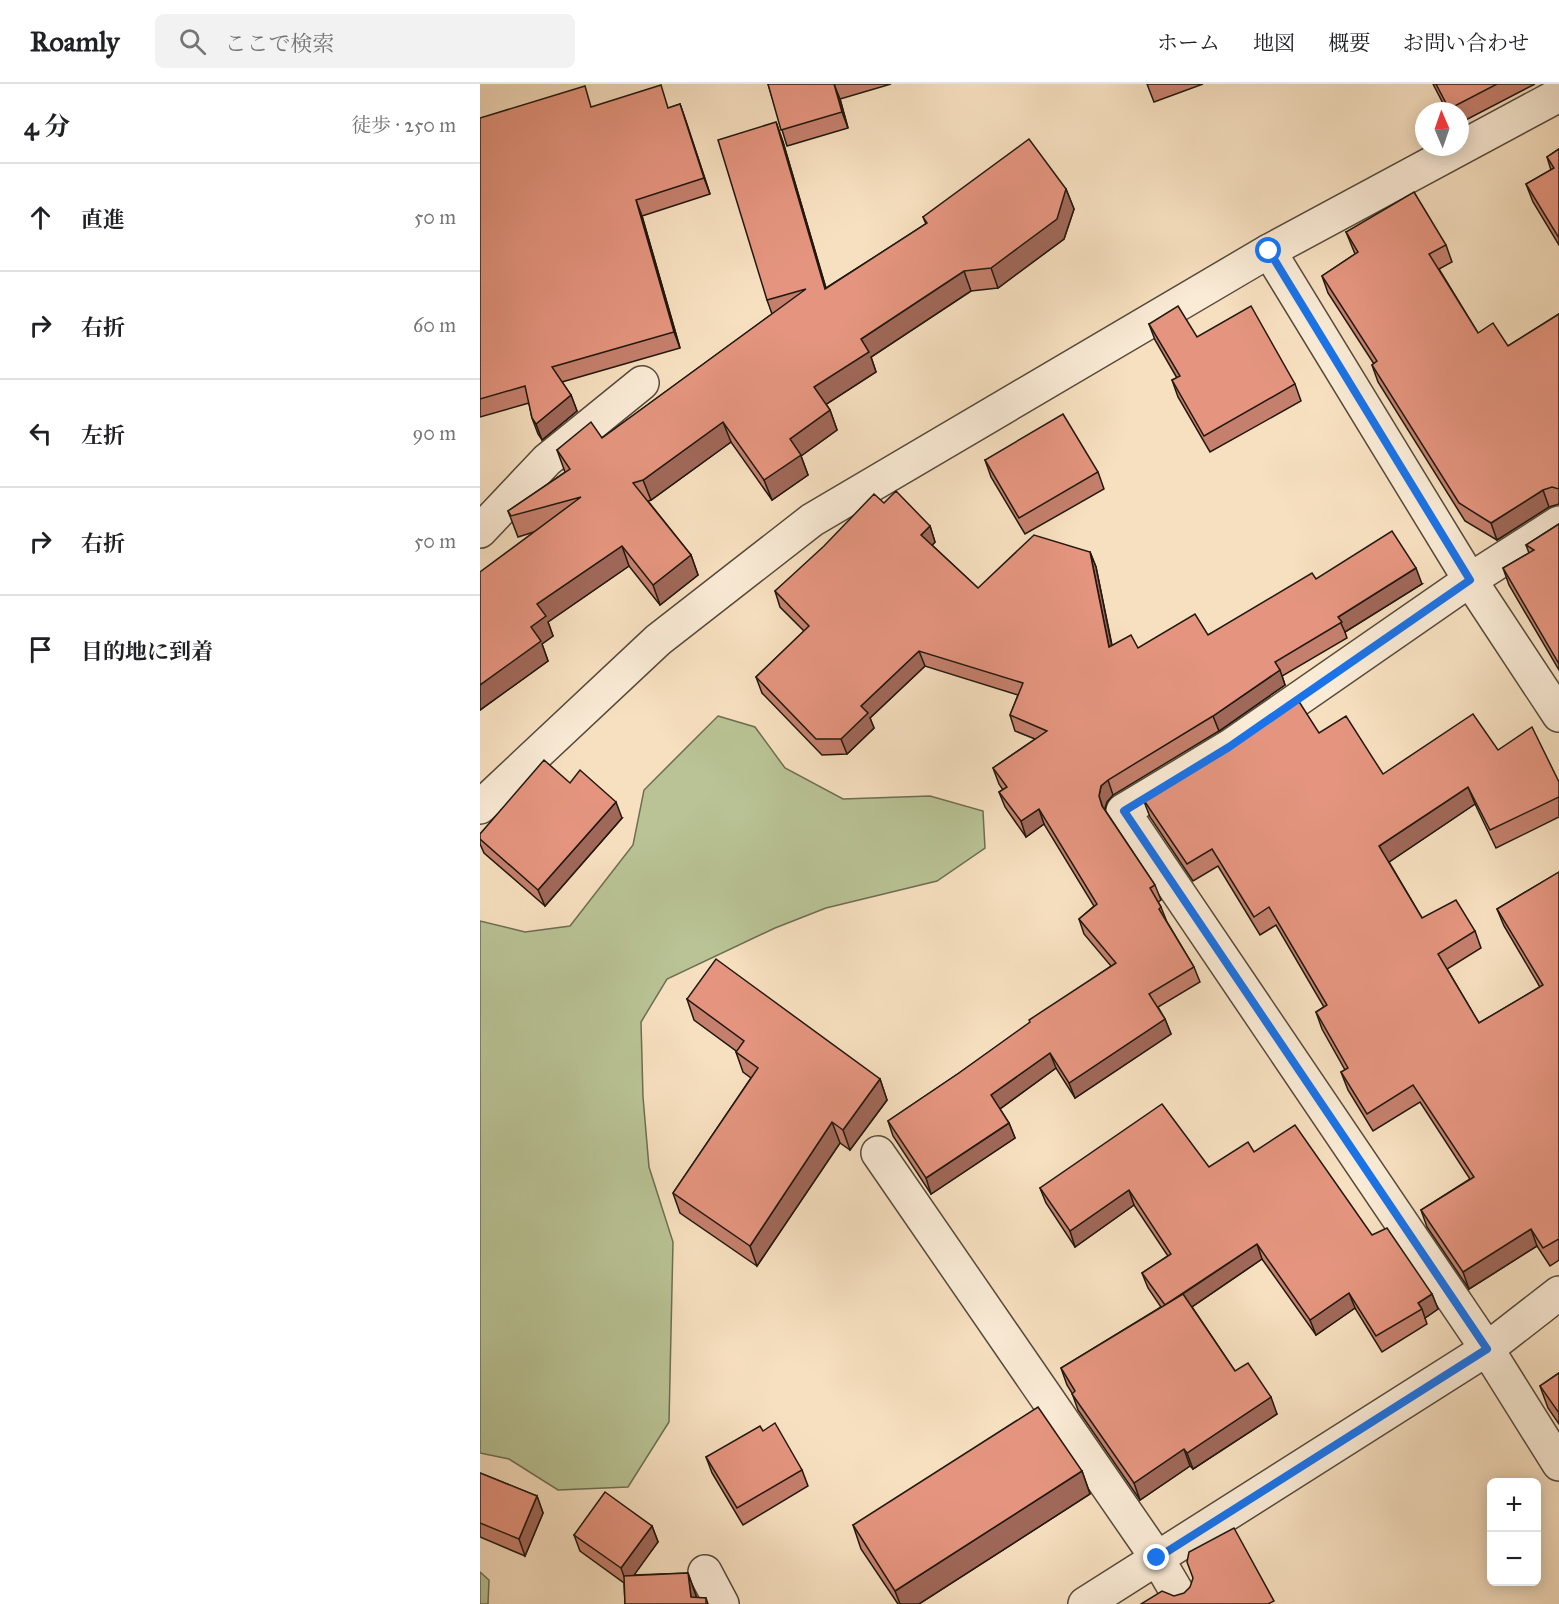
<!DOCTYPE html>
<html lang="ja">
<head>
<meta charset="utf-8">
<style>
  :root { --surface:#fff; --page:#f2f2f2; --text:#202124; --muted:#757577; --line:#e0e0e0 }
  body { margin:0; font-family:"IM FELL Great Primer","Noto Serif JP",serif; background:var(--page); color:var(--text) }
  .controls { position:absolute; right:18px; bottom:18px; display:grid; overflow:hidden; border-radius:9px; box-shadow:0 3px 15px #0003 }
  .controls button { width:54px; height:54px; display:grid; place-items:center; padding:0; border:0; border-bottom:2px solid var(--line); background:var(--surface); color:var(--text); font:30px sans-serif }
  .compass { position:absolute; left:935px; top:18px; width:54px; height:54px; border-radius:50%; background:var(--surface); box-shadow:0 3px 15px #0003; rotate:358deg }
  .stop { position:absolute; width:18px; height:18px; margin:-14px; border:4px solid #1a73e8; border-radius:50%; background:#fff }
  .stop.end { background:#1a73e8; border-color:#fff; box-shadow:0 2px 6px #0008 }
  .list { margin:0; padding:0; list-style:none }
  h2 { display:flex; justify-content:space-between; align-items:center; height:78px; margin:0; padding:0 24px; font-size:26px }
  h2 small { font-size:20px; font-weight:400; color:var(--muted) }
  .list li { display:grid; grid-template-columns:39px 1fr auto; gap:18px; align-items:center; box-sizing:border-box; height:108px; padding:0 24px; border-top:2px solid var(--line) }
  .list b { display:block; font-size:22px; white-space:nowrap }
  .list em { font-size:20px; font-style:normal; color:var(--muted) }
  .icon { flex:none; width:33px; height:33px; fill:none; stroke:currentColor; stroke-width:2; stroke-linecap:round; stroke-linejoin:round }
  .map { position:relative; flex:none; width:1079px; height:1520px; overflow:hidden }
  header { display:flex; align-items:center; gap:36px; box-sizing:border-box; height:84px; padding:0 30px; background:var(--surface); border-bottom:2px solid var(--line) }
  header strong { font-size:28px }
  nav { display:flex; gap:33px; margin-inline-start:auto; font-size:21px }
  .search { width:420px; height:54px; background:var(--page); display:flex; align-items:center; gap:15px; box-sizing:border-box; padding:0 21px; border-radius:9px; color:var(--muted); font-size:22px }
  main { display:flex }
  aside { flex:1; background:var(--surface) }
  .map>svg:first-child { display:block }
</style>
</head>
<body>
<header>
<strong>Roamly</strong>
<div class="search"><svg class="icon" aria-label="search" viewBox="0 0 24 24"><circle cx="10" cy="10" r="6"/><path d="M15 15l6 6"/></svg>ここで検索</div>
<nav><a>ホーム</a><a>地図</a><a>概要</a><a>お問い合わせ</a></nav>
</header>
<main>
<aside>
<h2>4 分<small>徒歩 · 250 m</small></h2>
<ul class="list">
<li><svg class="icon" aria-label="ahead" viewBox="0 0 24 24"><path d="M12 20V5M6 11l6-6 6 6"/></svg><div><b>直進</b></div><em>50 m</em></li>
<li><svg class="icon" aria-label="right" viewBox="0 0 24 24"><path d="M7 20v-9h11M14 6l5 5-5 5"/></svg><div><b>右折</b></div><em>60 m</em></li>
<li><svg class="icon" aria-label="left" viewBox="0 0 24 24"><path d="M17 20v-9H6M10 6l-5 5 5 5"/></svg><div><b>左折</b></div><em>90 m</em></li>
<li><svg class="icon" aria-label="right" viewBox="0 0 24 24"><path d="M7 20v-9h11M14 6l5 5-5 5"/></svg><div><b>右折</b></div><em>50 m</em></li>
<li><svg class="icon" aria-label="arrive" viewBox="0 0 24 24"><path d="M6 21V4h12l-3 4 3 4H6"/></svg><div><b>目的地に到着</b></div></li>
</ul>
</aside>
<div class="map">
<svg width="1079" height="1520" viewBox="0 0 1079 1520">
  <rect width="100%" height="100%" fill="#f7e0c0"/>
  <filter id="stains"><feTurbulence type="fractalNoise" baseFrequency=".00333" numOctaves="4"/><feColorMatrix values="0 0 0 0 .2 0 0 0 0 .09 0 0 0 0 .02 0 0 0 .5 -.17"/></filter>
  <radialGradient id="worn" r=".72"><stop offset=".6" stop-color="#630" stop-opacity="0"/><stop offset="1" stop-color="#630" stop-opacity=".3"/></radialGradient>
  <g fill="#b9c395" stroke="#6d6e52" stroke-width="1.5">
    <polygon points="238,632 275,643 305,684 363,715 450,712 503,727 505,764 457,797 346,824 295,844 187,895 161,938 163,1013 169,1083 193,1158 189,1338 148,1403 78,1406 29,1375 0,1369 0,837 45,848 90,842 153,761 164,706"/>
    <polygon points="0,1488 9,1496 8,1520 0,1520"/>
  </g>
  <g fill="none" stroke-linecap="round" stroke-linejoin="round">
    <defs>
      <g id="street">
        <polyline points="789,167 990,496 1079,631"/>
        <polyline points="1079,439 990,496 749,663 643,727 1007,1265 1079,1380"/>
        <polyline points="0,447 67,376 162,299"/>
        <polyline points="0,723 178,556 332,436 789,167 1079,11"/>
        <polyline points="398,1069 677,1474 704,1520"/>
        <polyline points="225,1488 242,1520"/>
        <polyline points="605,1520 1007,1265 1079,1209"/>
      </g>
    </defs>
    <use href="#street" stroke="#564a3b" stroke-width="36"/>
    <use href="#street" stroke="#faebd6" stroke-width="33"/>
  </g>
  <g fill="#c5806d" stroke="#21180f" stroke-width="1.5">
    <polygon points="288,0 411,0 360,15 368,44 307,62"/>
    <polygon points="667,0 723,0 674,18"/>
    <polygon points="953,0 1055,0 980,39 980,27 967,27"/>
    <polygon points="200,20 230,110 162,132 200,264 82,298 91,311 97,327 62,356 58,350 52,334 49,319 0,333 0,34 112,23 189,24"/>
    <polygon points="296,38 303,58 346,204 446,140 443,133 586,105 594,125 584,155 518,204 491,207 391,273 396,288 346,320 350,326 357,346 321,372 328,391 292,416 251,358 171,416 168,417 211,471 218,491 180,521 149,482 68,538 73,552 62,560 68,577 0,626 54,448 38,453 28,427 85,388 77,366 122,354 292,230 287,216"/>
    <polygon points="1079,65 1079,161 1053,118 1046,100 1071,86 1067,73"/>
    <polygon points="866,148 966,161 972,178 959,185 998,249 1028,262 1079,230 1079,420 1069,423 1017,456 985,437 898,298 892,281 894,280 848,209 842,192 875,170 873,165"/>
    <polygon points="669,240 717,253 815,300 821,317 730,368 698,313 692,296 697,294 675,256"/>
    <polygon points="505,376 618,388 624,405 545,450 511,393"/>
    <polygon points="404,419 450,442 455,458 452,461 498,504 610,468 616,483 632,561 658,564 728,551 836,495 942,500 865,548 867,554 802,592 805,601 739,647 633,711 627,718 625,726 675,801 681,816 678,818 681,823 687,838 714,883 720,898 678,923 685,935 691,950 595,1014 576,984 520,1025 529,1039 535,1054 451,1110 413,1052 408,1037 479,989 631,882 604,850 599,835 614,822 564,740 546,753 525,723 519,708 523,706 519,700 513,684 555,655 535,647 530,631 538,611 445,582 390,634 394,644 367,670 342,671 282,609 276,593 324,547 300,523 295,507"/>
    <polygon points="1079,440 1079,586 1029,501 1023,484 1049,469 1046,461"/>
    <polygon points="839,649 903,690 1018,666 1079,698 1079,733 1016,764 995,720 909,778 942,834 995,847 1001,864 967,885 999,939 1060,903 1024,842 1017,825 1079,788 1079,1176 1070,1182 1057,1162 989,1205 947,1143 941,1126 990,1095 940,1018 893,1047 868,1006 861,988 865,986 842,945 836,928 844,923 796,841 780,851 738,782 713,797 670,733 663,715"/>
    <polygon points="142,734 65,822 4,769 0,760 0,750"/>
    <polygon points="207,915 400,995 407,1016 370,1066 360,1059 277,1182 200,1129 193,1109 271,994 263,988 256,968 256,967 214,936"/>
    <polygon points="774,1068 892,1151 952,1210 958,1225 945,1234 947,1240 902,1268 875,1224 836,1251 782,1175 712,1223 755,1287 797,1330 713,1385 710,1382 660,1416 598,1326 592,1309 587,1301 581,1284 681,1223 668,1204 662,1189 688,1172 654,1121 595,1163 566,1119 560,1104 729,1083"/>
    <polygon points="1079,1289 1079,1340 1068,1324 1060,1302"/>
    <polygon points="283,1347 322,1386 328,1402 263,1441 232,1389 226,1373"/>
    <polygon points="602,1387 610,1410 439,1520 418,1520 381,1465 373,1441"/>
    <polygon points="0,1389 57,1412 63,1429 45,1472 0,1453"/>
    <polygon points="172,1442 178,1458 153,1491 208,1489 217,1514 226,1514 228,1520 145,1520 144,1499 100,1467 94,1451"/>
  </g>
  <g fill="#a06859" stroke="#21180f" stroke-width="1.5">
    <polygon points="354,0 360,15 368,44 362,28"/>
    <polygon points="200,20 206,37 230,110 224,94"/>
    <polygon points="296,38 303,58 352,225 345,205"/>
    <polygon points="586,105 594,125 584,155 518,204 511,184"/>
    <polygon points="156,116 162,132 200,264 194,248"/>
    <polygon points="484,187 491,207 391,273 396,288 342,323 334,303 381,255"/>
    <polygon points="91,311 97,327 62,356 56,340"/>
    <polygon points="350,326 357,346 321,372 328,391 292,416 284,396 310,355"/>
    <polygon points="243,338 251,358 171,416 163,396"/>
    <polygon points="1063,406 1069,423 1017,456 1011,439"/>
    <polygon points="450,442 455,458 447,467 441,451"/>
    <polygon points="142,462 149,482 68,538 73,552 62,560 68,577 0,626 0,601 51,543 57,520"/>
    <polygon points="610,468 616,483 635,578 629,563"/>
    <polygon points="211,471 218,491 180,521 173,501"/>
    <polygon points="936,484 942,500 865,548 858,533"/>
    <polygon points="439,567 445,582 390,634 394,644 367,670 361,655 381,622"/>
    <polygon points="800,586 805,601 739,647 733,632"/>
    <polygon points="628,696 633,711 627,718 624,727 619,712 621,702"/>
    <polygon points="988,703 995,720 906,780 899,762"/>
    <polygon points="136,718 142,734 65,822 58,806"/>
    <polygon points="559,725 564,740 546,753 541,737"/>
    <polygon points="685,935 691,950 595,1014 589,999"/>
    <polygon points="570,969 576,984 517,1027 511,1011"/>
    <polygon points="400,995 407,1016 370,1066 363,1046"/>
    <polygon points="352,1038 360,1059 277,1182 270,1162"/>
    <polygon points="529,1039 535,1054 451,1110 446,1094"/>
    <polygon points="649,1106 654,1121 595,1163 590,1147"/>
    <polygon points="1051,1145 1057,1162 989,1205 983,1188"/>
    <polygon points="777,1160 782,1175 691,1237 685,1222"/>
    <polygon points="869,1209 875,1224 836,1251 830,1236"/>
    <polygon points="952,1210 958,1225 945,1234 942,1225 938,1219"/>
    <polygon points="791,1313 797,1330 713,1385 707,1369"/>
    <polygon points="704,1365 710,1382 660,1416 654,1399"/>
    <polygon points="602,1387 610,1410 439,1520 420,1520 415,1507"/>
    <polygon points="57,1412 63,1429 45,1472 39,1455"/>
    <polygon points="172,1442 178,1458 147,1501 141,1484"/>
    <polygon points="208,1489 216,1512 217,1520 211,1513"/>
  </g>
  <g fill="#e5957f" stroke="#21180f" stroke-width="1.5">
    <polygon points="288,0 354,0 362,28 301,46"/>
    <polygon points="956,0 1017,0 969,25"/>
    <polygon points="181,1 188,24 200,20 224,94 156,116 194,248 72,283 91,311 56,340 52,334 45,302 0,315 0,34 105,2 111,23"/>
    <polygon points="296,38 345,205 447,139 443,133 549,55 586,105 577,135 511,184 484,187 381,255 389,268 334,303 350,326 310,355 321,371 284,396 243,338 163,396 153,399 211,471 173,501 142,462 57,520 66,532 51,543 61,557 0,601 0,488 101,413 31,432 28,427 90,385 77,366 111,338 122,354 326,205 287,216 238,56"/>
    <polygon points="1079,65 1079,154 1046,100 1074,84 1067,73"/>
    <polygon points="934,108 966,161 949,170 998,249 1013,239 1028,262 1079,230 1079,405 1072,403 1063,406 1011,439 979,419 892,281 897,277 842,192 878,168 866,148"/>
    <polygon points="698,222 717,253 771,222 815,300 724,352 692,296 700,292 669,240"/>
    <polygon points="583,330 618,388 539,434 505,376"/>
    <polygon points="416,407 450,442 441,451 498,504 554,451 610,468 629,563 651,551 658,564 715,530 728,551 832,489 836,495 912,447 936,484 858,533 862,538 795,578 800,586 733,632 628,696 621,702 619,712 622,722 675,801 670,804 681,823 679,825 714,883 669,910 685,935 589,999 570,969 511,1011 529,1039 446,1094 408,1037 479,989 550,938 549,936 636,879 599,835 617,820 559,725 541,737 519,708 527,703 513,684 567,647 530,631 543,599 439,567 381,622 388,629 361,655 336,655 276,593 329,542 295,507 344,462 394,410 404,419"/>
    <polygon points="1079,440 1079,580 1023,484 1054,466 1046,461"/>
    <polygon points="818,616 839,649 866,632 903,690 993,630 1018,666 1052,643 1079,698 1079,713 1010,746 988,703 899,762 942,834 976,816 995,847 958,870 999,939 1063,901 1017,825 1079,788 1079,1155 1063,1164 1051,1145 983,1188 941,1126 994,1093 933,1001 887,1030 861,988 868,984 836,928 847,921 789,823 774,833 732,765 707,780 663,715 752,662"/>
    <polygon points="64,676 90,699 100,686 136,718 58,806 0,755 0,750"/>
    <polygon points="236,875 400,995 363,1046 352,1038 270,1162 193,1109 278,984 256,968 264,957 207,915"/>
    <polygon points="682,1020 729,1083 768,1058 774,1068 815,1041 892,1151 907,1144 952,1210 938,1219 942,1225 896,1252 869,1209 830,1236 777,1160 685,1221 662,1189 691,1170 649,1106 590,1147 560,1104"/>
    <polygon points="703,1210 755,1287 768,1279 791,1313 707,1369 704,1365 654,1399 592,1310 595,1307 581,1284"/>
    <polygon points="1079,1289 1079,1329 1060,1302"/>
    <polygon points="558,1323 602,1387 415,1507 373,1441"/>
    <polygon points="295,1339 322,1386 257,1424 226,1373 280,1342 283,1347"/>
    <polygon points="0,1389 57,1412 39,1455 0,1439"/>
    <polygon points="125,1408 172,1442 141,1484 94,1451"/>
    <polygon points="754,1444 794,1517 788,1520 661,1520 682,1507 694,1512 704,1509 710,1503 713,1494 707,1478 709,1468"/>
    <polygon points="208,1489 211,1513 226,1514 226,1520 145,1520 144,1492"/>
  </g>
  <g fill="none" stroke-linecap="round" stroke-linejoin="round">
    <polyline stroke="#1a73e8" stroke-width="8" points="677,1474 1007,1265 644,727 749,663 990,496 789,167"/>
  </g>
  <rect width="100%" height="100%" filter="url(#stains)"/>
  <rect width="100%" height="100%" fill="url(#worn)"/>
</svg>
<div class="controls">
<button>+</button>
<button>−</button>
</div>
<svg class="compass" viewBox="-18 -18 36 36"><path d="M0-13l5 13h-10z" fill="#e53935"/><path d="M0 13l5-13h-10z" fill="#757577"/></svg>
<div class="stop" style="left:789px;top:167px"></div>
<div class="stop end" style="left:677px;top:1474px"></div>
</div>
</main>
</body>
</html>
